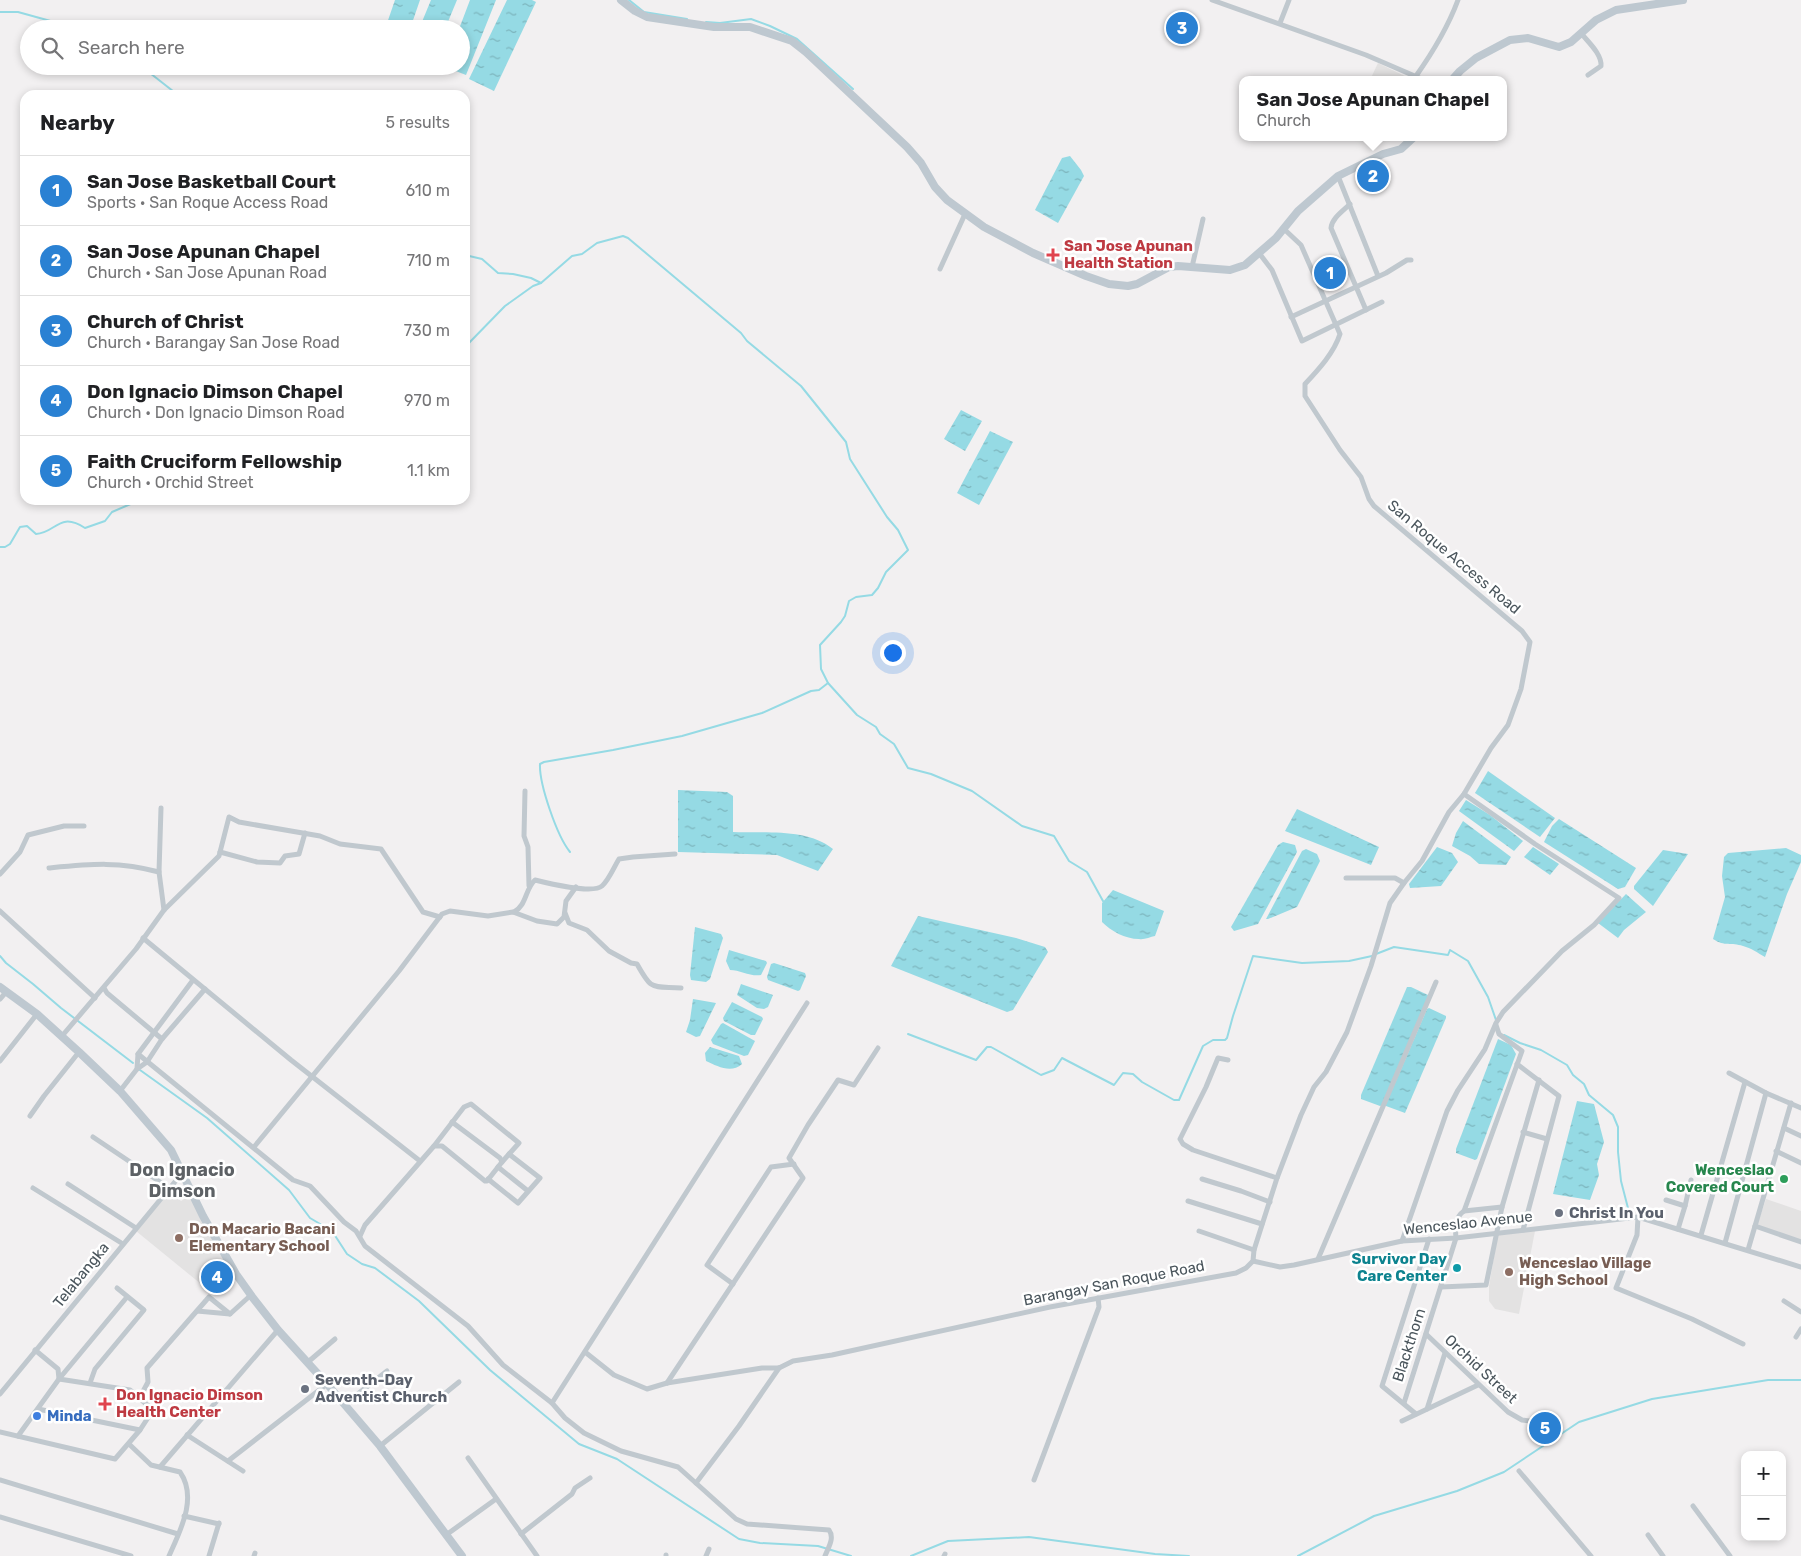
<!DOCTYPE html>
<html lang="en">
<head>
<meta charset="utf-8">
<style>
  :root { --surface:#fff; --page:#f6f6f6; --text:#202124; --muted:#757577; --line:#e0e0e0; --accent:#2a81d3 }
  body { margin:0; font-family:Rubik,sans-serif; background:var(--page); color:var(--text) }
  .controls { position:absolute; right:15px; bottom:15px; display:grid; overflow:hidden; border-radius:10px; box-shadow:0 2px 8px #0003 }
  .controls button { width:45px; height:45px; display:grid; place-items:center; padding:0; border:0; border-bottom:1px solid var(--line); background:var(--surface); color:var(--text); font:25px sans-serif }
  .you { position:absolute; left:892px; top:652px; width:18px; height:18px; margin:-12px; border:4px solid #fff; border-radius:50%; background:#1a73e8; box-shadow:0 0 0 8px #1a73e833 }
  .badge { display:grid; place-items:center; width:32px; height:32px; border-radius:50%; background:var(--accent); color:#fff; font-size:16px; font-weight:700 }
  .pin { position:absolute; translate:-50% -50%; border:2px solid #fff; box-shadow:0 1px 5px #0006 }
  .popup { position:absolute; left:1239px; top:76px; width:268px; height:65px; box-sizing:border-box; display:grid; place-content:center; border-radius:10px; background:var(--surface); filter:drop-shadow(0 1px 4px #0005); font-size:16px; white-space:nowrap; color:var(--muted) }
  .popup b { font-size:19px; color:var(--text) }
  .popup::after { content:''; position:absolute; left:50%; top:100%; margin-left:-10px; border:10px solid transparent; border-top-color:var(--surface) }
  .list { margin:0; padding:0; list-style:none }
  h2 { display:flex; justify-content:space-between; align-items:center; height:65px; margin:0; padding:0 20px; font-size:21px }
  h2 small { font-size:16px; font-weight:400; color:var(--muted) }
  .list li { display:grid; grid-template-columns:32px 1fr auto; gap:15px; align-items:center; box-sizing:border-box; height:70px; padding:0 20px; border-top:1px solid var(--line) }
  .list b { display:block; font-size:19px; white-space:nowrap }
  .list p { margin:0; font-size:16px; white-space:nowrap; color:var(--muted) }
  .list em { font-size:16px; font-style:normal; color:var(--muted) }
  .icon { flex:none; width:28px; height:28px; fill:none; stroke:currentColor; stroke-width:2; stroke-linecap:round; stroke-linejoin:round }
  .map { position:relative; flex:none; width:1801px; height:1556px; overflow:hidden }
  .search { position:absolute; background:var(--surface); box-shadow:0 2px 8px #0003; left:20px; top:20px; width:450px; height:55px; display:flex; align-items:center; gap:12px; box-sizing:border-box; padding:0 18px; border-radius:28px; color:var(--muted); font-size:19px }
  .panel { position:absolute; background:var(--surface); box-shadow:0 2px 8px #0003; left:20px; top:90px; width:450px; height:415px; border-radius:15px }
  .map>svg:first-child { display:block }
</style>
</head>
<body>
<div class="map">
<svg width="1801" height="1556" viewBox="0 0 1801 1556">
  <defs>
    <pattern id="water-ripples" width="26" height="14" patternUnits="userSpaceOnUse" patternTransform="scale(1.25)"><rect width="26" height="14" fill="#95dae4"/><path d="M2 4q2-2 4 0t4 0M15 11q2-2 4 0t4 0" fill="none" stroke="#7cb4bc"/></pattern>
  </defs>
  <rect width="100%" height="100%" fill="#f2f0f1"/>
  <g fill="#e3e2e2">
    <polygon points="1378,63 1413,80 1370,80"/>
    <polygon points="170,1191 181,1201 190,1196 225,1259 201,1284 136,1231"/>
    <polygon points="1766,1199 1801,1211 1801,1241 1757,1225"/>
    <polygon points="1535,1231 1519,1314 1495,1309 1489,1301 1489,1286 1498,1234"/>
  </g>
  <polygon fill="#c3ecd0" points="1331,257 1342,282 1329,288 1317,264"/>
  <g fill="url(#water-ripples)">
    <polygon points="395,0 420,0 410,29 385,29"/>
    <polygon points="431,0 457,0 445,29 419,29"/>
    <polygon points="470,0 496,0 466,75 443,66 461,66 461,29 459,29"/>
    <polygon points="507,0 532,0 536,2 494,91 469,79"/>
    <polygon points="1070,156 1081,170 1084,176 1058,223 1035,210 1062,158"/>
    <polygon points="961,410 982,421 965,451 944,439"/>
    <polygon points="990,431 1013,442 979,505 957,493"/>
    <polygon points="1488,771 1555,818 1540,837 1475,793"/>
    <path d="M678,790L727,792L733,796V832C764,833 808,828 833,849L818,871L777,855L678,852Z"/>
    <polygon points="1466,800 1490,815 1523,841 1514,851 1459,811"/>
    <polygon points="1297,809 1379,847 1371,865 1285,831"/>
    <polygon points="1559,819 1636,868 1625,887 1618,889 1544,842 1552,826"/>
    <polygon points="1463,821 1511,857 1506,865 1479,864 1470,856 1452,846 1456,833"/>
    <polygon points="1283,842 1295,845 1297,852 1258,924 1234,931 1231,927 1278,845"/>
    <polygon points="1437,847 1452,853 1458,862 1441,886 1410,888 1409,884"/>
    <polygon points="1533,847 1559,864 1550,875 1524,857"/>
    <path d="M1786,848L1801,855V862L1787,894L1765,957C1758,953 1751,948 1743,946C1731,942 1725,947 1713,939L1725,897L1722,876L1724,857L1728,853Z"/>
    <polygon points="1306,849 1317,854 1320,861 1297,907 1268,919 1266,919 1302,851"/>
    <polygon points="1663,850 1688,854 1653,906 1634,889 1634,886"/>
    <path d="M1113,890L1164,911L1155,936C1150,937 1144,940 1139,939C1125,939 1111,931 1102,922V903Z"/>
    <polygon points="1626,894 1646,912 1624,930 1618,938 1598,923"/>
    <polygon points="918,916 1016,938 1045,947 1048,952 1013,1010 1007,1012 891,966"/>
    <polygon points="695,927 721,934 723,938 710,979 706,982 691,980 690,975"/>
    <path d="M729,950L766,961L767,963L761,975C751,977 740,970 730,970L726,961Z"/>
    <polygon points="774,963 805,973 806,976 800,990 798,991 768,980 767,977 771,964"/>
    <polygon points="741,984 773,995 768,1007 764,1009 757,1008 737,995"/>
    <polygon points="1407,987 1411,987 1428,995 1427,999 1383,1105 1380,1106 1361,1099 1361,1095"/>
    <polygon points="693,999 716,1003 700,1036 696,1037 686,1032 690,1020"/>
    <polygon points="732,1002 762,1017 763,1019 755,1035 751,1035 724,1021 723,1018"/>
    <polygon points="1429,1008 1446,1016 1446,1018 1405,1113 1386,1106 1386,1104 1427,1009"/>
    <polygon points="723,1023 755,1041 748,1055 744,1056 713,1044 711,1040 721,1024"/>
    <polygon points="1498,1039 1511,1045 1516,1054 1477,1159 1475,1160 1456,1153 1456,1149"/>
    <path d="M710,1047L739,1056L742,1064C731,1074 717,1066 706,1061L705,1053Z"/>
    <polygon points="1577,1101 1594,1104 1604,1142 1597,1164 1599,1175 1590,1200 1553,1194"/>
  </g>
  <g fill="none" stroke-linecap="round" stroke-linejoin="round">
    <g stroke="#95dae4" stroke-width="2">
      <polyline points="629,0 644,12 687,19"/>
      <polyline points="0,12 18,12 65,25 70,29"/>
      <polyline points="706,22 720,23 751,19 770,26 797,39 853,89"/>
      <polyline points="141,66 178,95"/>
      <polyline points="465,255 482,259 498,273 513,274 531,278 541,283"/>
      <polyline points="465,347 505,306 533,286 541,283 572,256 582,254 597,243 623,236 628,238 741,333 747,341 801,386 846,442 850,459 887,517 898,530 908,550 886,572 878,588 872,595 856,597 849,601 845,616 841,622 820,645 821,669 828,683"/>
      <path d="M0,547H5L10,544L20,527L27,526L36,534C56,533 59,511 85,528L105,521L112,512L140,500"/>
      <path d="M570,852C557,836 539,784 540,764L544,762L613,750L682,736L762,713L811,691L819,690L828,683L857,715L876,727L880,734L894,744L908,768L931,774L972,791L1022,826L1054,836L1069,861L1087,872L1103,901"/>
      <polyline points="1376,954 1394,947 1448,955 1450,950 1468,961 1488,997 1496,1020"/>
      <polyline points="0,956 6,963 33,984 61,1008 133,1063"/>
      <polyline points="908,1034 976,1060 987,1047 991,1047 1041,1075 1054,1070 1062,1058 1114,1085 1123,1073 1133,1074 1142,1082 1174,1100 1179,1100 1203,1046 1213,1040 1225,1040 1227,1038 1233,1016 1253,956 1302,963 1349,961 1372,956"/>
      <polyline points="1504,1035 1520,1043 1541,1050 1567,1065 1573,1075 1584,1084 1589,1095 1613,1115 1618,1127 1618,1152 1621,1181 1629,1212"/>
      <polyline points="140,1070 207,1118 289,1190 310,1218 332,1231 347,1254 362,1264 375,1268 419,1301 490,1370 579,1444 617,1459 739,1539 760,1543 818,1546 851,1556"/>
      <polyline points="911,1556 948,1541 1029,1537 1155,1554 1189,1556"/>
      <polyline points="1298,1556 1374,1516 1457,1491 1504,1472 1579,1422 1652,1399 1768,1380 1801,1380"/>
    </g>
    <g stroke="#c0c8ce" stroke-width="5">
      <polyline points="1212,0 1366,55 1424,80"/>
      <polyline points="1280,23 1289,0"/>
      <path d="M1581,33C1588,42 1602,54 1601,66L1588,75"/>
      <path d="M1416,76C1433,52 1448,27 1458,0"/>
      <polyline points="1338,176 1378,276"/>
      <path d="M1350,204C1343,211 1332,218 1331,228L1366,310"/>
      <polyline points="1259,253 1272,270 1302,341 1382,302"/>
      <polyline points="1192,267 1203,219"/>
      <polyline points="940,269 965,214"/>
      <polyline points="1291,317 1386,273 1407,260 1411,260"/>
      <polyline points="525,791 524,836 528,847 529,886"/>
      <polyline points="161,808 159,872 164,910"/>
      <polyline points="220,852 257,862 280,863 285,856 299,854 305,833"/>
      <path d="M49,868C91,864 119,861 159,872"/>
      <polyline points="0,874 20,852 28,835 64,826 84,826"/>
      <polyline points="1346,878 1395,878 1404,883"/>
      <polyline points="0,911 95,998"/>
      <path d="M514,912C527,905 525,889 535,880C547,883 593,894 602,886C609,880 614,867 619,859L633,857L675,854"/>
      <path d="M565,913L569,923L587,930L609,951L631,963L637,964C652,991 651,986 681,988"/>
      <polyline points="143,938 291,1060 420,1161"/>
      <polyline points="104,988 107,993 162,1039"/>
      <polyline points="0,999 6,992"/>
      <polyline points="62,1036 136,949 164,910 219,856 229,817 239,822 320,836 340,844 381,849 423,912 440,917"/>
      <path d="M138,1054L293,1180L310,1186L344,1222L356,1231L365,1246L468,1326L503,1365L552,1403L565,1418L584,1433L621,1451L678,1467L736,1519L747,1524L829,1530C835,1538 828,1548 825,1556"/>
      <polyline points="1228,1060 1218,1058 1206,1087 1180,1139 1183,1144 1193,1150 1277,1178"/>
      <polyline points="0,1061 37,1014"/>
      <polyline points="1517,1064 1559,1096 1523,1230"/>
      <polyline points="137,1069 138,1054 193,980"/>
      <polyline points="1729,1073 1766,1093 1801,1108"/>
      <polyline points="120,1091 137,1069 147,1062 162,1039 205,989"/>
      <polyline points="30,1116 44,1096 79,1052"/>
      <polyline points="1784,1128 1801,1136"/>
      <polyline points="1523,1132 1547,1139"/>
      <polyline points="93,1137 169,1188"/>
      <polyline points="434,1146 464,1107 471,1104 519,1143 502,1162"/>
      <polyline points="254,1147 399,971 442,914 450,911 488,916 513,912 537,921 557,924 564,917 566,901 576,887"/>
      <polyline points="1776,1151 1801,1163"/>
      <polyline points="498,1167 528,1191"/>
      <polyline points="488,1179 518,1203 540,1178 509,1154"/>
      <polyline points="1202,1179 1241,1191 1270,1202"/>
      <polyline points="68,1184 136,1228"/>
      <polyline points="33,1188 123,1244"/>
      <polyline points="1666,1200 1685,1206 1678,1229"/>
      <polyline points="1188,1201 1262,1224"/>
      <polyline points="1685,1206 1691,1180"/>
      <polyline points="1464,1211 1502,1207"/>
      <polyline points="1638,1217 1637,1235 1616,1288 1692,1319 1743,1344"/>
      <polyline points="1755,1226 1801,1242"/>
      <polyline points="1199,1231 1254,1250"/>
      <polyline points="1701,1235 1745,1082"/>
      <polyline points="360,1236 365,1225 434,1146 442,1146 485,1181 487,1181 502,1162 500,1158 452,1122"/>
      <polyline points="1402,1241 1447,1111 1458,1090 1485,1049 1496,1023 1503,1012 1562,951 1594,925 1619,898 1535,844 1464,794"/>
      <polyline points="1725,1243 1766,1093"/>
      <polyline points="1748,1250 1791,1103"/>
      <polyline points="1318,1259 1436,982"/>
      <polyline points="1253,1261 1280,1267 1294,1265 1402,1241 1456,1238 1638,1217 1801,1267"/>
      <polyline points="733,1284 707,1265 771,1167 794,1164"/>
      <polyline points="1441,1287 1486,1285 1502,1207 1539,1080"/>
      <polyline points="1784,1301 1801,1312"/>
      <polyline points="197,1311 230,1314"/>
      <polyline points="1426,1334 1508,1412 1522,1420 1537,1422 1548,1414"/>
      <polyline points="1796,1337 1801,1329"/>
      <path d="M585,1352L614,1375L647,1389L667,1383L762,1368H779L793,1361L832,1355L1050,1307L1236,1273L1246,1268L1253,1261L1254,1250L1277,1178L1301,1115L1314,1087L1326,1072L1347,1032L1371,966L1390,903L1404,883L1422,861L1449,812L1464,794L1491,748L1508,725L1521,689L1530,642L1522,631L1374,506L1369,499L1361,477L1340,450L1305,396V384C1318,370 1334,353 1340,334L1301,245L1284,229"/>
      <polyline points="308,1362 335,1339"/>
      <polyline points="90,1383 95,1369 144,1310 117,1288"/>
      <polyline points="667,1383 803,1178 789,1158 808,1125 838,1080 854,1085 878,1048"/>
      <polyline points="0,1394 183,1172"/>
      <polyline points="139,1399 148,1382 147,1368 209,1297 230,1314 251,1295"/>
      <polyline points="552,1403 807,1003"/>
      <path d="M1404,1403L1456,1238C1455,1228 1455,1217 1464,1211L1522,1051L1499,1034L1496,1025"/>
      <polyline points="345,1404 387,1371"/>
      <polyline points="38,1409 140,1430"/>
      <polyline points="1427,1409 1445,1353"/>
      <polyline points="1416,1414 1382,1386 1429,1239"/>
      <polyline points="1402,1421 1478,1385"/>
      <polyline points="0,1432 115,1459 140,1430 153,1410 130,1390 59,1379 58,1369 35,1350"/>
      <polyline points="187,1435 243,1471"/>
      <polyline points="18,1436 59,1379 127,1297"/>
      <path d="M129,1444L151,1465L180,1472C198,1498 180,1531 169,1556"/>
      <polyline points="380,1446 459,1382"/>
      <polyline points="468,1458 537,1556"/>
      <polyline points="228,1461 327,1384"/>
      <polyline points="160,1467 278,1330"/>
      <polyline points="1519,1471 1591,1556"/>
      <polyline points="0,1480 178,1534"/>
      <polyline points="1034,1480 1099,1307 1098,1298"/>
      <polyline points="696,1483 739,1426 779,1368"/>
      <polyline points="1693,1506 1730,1556"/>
      <polyline points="184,1516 219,1524"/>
      <polyline points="0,1517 131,1556"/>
      <polyline points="521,1534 572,1494 575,1488 590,1478"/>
      <polyline points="446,1535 496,1499"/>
      <polyline points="1648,1535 1663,1556"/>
      <polyline points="209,1556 219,1523"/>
      <polyline points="254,1556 255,1553"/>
      <polyline points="666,1556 666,1555"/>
      <polyline points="706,1556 709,1549"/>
      <polyline points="944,1556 945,1554"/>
    </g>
    <g stroke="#bec8d0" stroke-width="8">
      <polyline points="621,0 635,11 647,17 714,27 750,27 792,41 806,52 907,147 921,163 935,187 947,200 984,227 1033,253 1086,276 1109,284 1128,286 1137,284 1169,267 1178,266 1230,270 1245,265 1276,238 1298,211 1338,176 1383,154 1401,149 1414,137"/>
      <polyline points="1452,80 1460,71 1476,58 1510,40 1528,38 1559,47 1571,42 1596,20 1616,10 1683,0"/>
      <polyline points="0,987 37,1014 79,1052 120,1091 171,1150 203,1216 236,1274 253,1298 278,1330 327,1384 380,1446 462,1556"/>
    </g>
  </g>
  <g fill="#e0444e" stroke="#fff" stroke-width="2">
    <path d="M1050.5 247.5h5v5h5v5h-5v5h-5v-5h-5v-5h5z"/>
    <path d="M102.5 1396.5h5v5h5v5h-5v5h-5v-5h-5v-5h5z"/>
  </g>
  <circle fill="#2e9e5b" stroke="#fff" stroke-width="2" cx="1784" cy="1179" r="5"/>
  <g fill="#6b7280" stroke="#fff" stroke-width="2">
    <circle cx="1559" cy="1213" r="5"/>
    <circle cx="305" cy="1389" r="5"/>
  </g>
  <g fill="#8d6e63" stroke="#fff" stroke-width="2">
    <circle cx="179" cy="1238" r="5"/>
    <circle cx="1509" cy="1272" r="5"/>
  </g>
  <circle fill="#0f9aa8" stroke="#fff" stroke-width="2" cx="1457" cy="1268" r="5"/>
  <circle fill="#3f7fe0" stroke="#fff" stroke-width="2" cx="37" cy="1416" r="5"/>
  <g text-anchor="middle" stroke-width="5" stroke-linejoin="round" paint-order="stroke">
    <g font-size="15" font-weight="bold" fill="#be3a42" stroke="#fff" text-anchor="start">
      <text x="1064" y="251">San Jose Apunan<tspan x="1064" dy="17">Health Station</tspan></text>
      <text x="116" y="1400">Don Ignacio Dimson<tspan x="116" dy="17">Health Center</tspan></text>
    </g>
    <g font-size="15" fill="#4a555c" stroke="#fff">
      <text transform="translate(1454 557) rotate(40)" y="5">San Roque Access Road</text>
      <text transform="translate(1468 1223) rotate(-6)" y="5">Wenceslao Avenue</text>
      <text transform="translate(81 1275) rotate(-51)" y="5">Telabangka</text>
      <text transform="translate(1114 1283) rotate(-11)" y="5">Barangay San Roque Road</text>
      <text transform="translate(1409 1345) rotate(-72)" y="5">Blackthorn</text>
      <text transform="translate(1481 1369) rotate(43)" y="5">Orchid Street</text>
    </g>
    <g font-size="15" font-weight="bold" fill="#27864d" stroke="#fff" text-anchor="end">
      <text x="1774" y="1175">Wenceslao<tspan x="1774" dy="17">Covered Court</tspan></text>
    </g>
    <g font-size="15" font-weight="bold" fill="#5b616d" stroke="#fff" text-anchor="start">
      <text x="1569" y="1218">Christ In You</text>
      <text x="315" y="1385">Seventh-Day<tspan x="315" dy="17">Adventist Church</tspan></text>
    </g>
    <g font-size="15" font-weight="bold" fill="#785e54" stroke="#fff" text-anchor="start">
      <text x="189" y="1234">Don Macario Bacani<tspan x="189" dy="17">Elementary School</tspan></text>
      <text x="1519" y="1268">Wenceslao Village<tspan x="1519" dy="17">High School</tspan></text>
    </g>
    <g font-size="15" font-weight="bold" fill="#0d838f" stroke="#fff" text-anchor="end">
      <text x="1447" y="1264">Survivor Day<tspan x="1447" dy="17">Care Center</tspan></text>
    </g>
    <g font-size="15" font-weight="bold" fill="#366cbe" stroke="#fff" text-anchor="start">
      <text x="47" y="1421">Minda</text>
    </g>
    <g font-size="18" font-weight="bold" fill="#5d6165" stroke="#fff">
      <text x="182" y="1176">Don Ignacio<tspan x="182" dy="21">Dimson</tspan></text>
    </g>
  </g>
</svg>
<div class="controls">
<button>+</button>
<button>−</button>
</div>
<div class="you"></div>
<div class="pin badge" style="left:1330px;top:273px">1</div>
<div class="pin badge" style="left:1373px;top:176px">2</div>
<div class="popup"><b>San Jose Apunan Chapel</b>Church</div>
<div class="pin badge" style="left:1182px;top:28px">3</div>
<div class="pin badge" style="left:217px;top:1277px">4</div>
<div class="pin badge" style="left:1545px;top:1428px">5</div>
<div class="search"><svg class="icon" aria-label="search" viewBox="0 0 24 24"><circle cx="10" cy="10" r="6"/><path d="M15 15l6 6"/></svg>Search here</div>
<section class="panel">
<h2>Nearby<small>5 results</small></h2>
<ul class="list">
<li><span class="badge">1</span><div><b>San Jose Basketball Court</b><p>Sports · San Roque Access Road</p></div><em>610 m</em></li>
<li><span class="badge">2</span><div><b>San Jose Apunan Chapel</b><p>Church · San Jose Apunan Road</p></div><em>710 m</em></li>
<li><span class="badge">3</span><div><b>Church of Christ</b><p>Church · Barangay San Jose Road</p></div><em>730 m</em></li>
<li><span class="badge">4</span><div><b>Don Ignacio Dimson Chapel</b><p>Church · Don Ignacio Dimson Road</p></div><em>970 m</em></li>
<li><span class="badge">5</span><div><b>Faith Cruciform Fellowship</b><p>Church · Orchid Street</p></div><em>1.1 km</em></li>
</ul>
</section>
</div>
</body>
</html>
